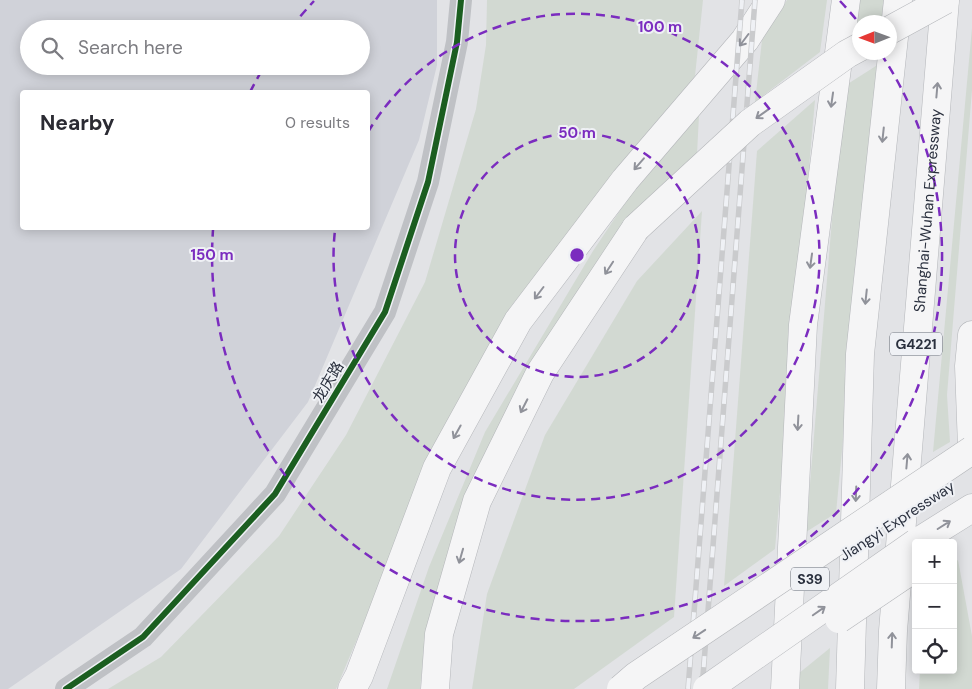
<!DOCTYPE html>
<html lang="en">
<head>
<meta charset="utf-8">
<style>
  :root { --surface:#fff; --page:#f2f2f3; --text:#2b2b33; --muted:#7c7c81; --line:#e1e1e2 }
  body { margin:0; font-family:"DM Sans","Noto Sans SC",sans-serif; background:var(--page); color:var(--text) }
  .controls { position:absolute; right:15px; bottom:15px; display:grid; overflow:hidden; border-radius:5px; box-shadow:0 2px 12px #0003 }
  .controls button { width:45px; height:45px; display:grid; place-items:center; padding:0; border:0; border-bottom:1px solid var(--line); background:var(--surface); color:var(--text); font:25px sans-serif }
  .compass { position:absolute; left:852px; top:15px; width:45px; height:45px; border-radius:50%; background:var(--surface); box-shadow:0 2px 12px #0003; rotate:269deg }
  .list { margin:0; padding:0; list-style:none }
  h2 { display:flex; justify-content:space-between; align-items:center; height:65px; margin:0; padding:0 20px; font-size:21px }
  h2 small { font-size:16px; font-weight:400; color:var(--muted) }
  .icon { flex:none; width:28px; height:28px; fill:none; stroke:currentColor; stroke-width:2; stroke-linecap:round; stroke-linejoin:round }
  .map { position:relative; flex:none; width:972px; height:689px; overflow:hidden }
  .search { position:absolute; background:var(--surface); box-shadow:0 2px 12px #0003; left:20px; top:20px; width:350px; height:55px; display:flex; align-items:center; gap:12px; box-sizing:border-box; padding:0 18px; border-radius:28px; color:var(--muted); font-size:19px }
  .panel { position:absolute; background:var(--surface); box-shadow:0 2px 12px #0003; left:20px; top:90px; width:350px; height:140px; border-radius:5px }
  .map>svg:first-child { display:block }
</style>
</head>
<body>
<div class="map">
<svg width="972" height="689" viewBox="0 0 972 689">
  <rect width="100%" height="100%" fill="#e2e3e6"/>
  <path fill="#d0d2d9" fill-rule="evenodd" d="M0,0H437V65L419,140L308,402L181,569L8,689H0ZM29,29H361V66H29ZM22,92H368V228H22Z"/>
  <g fill="#d2d9d2">
    <polygon points="487,0 703,0 695,76 654,131 512,305 434,446 377,592 336,689 108,689 161,657 279,536 346,435 425,282 476,109 486,45"/>
    <polygon points="787,0 827,0 820,52 755,102 762,40"/>
    <polygon points="859,0 885,0 883,20 878,22 860,22 859,33 854,36"/>
    <polygon points="972,28 972,90 947,395 950,442 933,452"/>
    <polygon points="879,64 836,513 806,532 843,87"/>
    <polygon points="815,100 775,549 724,586 757,151"/>
    <polygon points="699,115 697,154 632,219 463,521 423,662 420,689 387,689 429,567 485,432 593,251 629,197"/>
    <polygon points="702,211 674,617 574,689 472,689 487,594 545,435 637,281"/>
    <polygon points="958,560 972,636 972,689 919,689 920,670 953,670 953,564"/>
    <polygon points="830,648 828,689 798,689 798,674"/>
  </g>
  <g fill="none" stroke-linecap="round" stroke-linejoin="round">
    <defs>
      <g id="highway">
        <polyline points="972,335 969,366 972,447"/>
        <polyline points="916,543 972,508"/>
        <polyline points="352,689 359,676 437,468 518,321 625,180 745,40 771,0"/>
        <polyline points="435,689 439,634 477,501 540,373 636,228"/>
        <polyline points="785,689 803,325 846,0"/>
        <polyline points="850,689 860,354 898,0"/>
        <path id="s1" d="M891,689L893,631L945,0"/>
      </g>
    </defs>
    <use href="#highway" stroke="#b4b6ba" stroke-width="29"/>
    <polyline stroke="#bfc1c5" stroke-width="22" points="66,689 143,637 275,494 385,312 428,182 457,42 461,0"/>
    <use href="#highway" stroke="#f5f5f6" stroke-width="28"/>
    <defs>
      <g id="rail">
        <polyline points="688,689 742,0"/>
        <polyline points="702,689 755,0"/>
      </g>
    </defs>
    <use href="#rail" stroke="#cacbcd" stroke-width="5.5"/>
    <use href="#rail" stroke="#eff1f5" stroke-width="4" stroke-dasharray="11" stroke-linecap="butt"/>
    <defs>
      <g id="highway-bridge">
        <polyline points="890,30 945,0"/>
        <polyline points="636,228 750,123 847,54 860,47"/>
        <polyline points="839,619 916,567"/>
        <polyline points="621,689 636,676 972,450"/>
        <polyline points="707,689 916,543"/>
      </g>
    </defs>
    <use href="#highway-bridge" stroke="#b4b6ba" stroke-width="29" stroke-linecap="butt"/>
    <use href="#highway-bridge" stroke="#f5f5f6" stroke-width="28"/>
    <defs>
      <polyline id="cycleway" points="66,689 143,637 275,494 385,312 428,182 457,42 461,0"/>
    </defs>
    <use href="#cycleway" stroke="#eff1f5" stroke-width="9"/>
    <use href="#cycleway" stroke="#1b5e20" stroke-width="6"/>
  </g>
  <defs><path id="oneway-shaft" d="M-6 0H5M1.5-3L5.5 0L1.5 3" fill="none" stroke-width="1.6" stroke-linecap="round" stroke-linejoin="round" transform="scale(1.25)"/></defs>
  <g stroke="#90929a">
    <use href="#oneway-shaft" transform="translate(744 40) rotate(127)"/>
    <use href="#oneway-shaft" transform="translate(937 90) rotate(-85)"/>
    <use href="#oneway-shaft" transform="translate(832 100) rotate(98)"/>
    <use href="#oneway-shaft" transform="translate(762 114) rotate(144)"/>
    <use href="#oneway-shaft" transform="translate(883 135) rotate(96)"/>
    <use href="#oneway-shaft" transform="translate(639 164) rotate(131)"/>
    <use href="#oneway-shaft" transform="translate(811 261) rotate(98)"/>
    <use href="#oneway-shaft" transform="translate(609 268) rotate(123)"/>
    <use href="#oneway-shaft" transform="translate(539 293) rotate(127)"/>
    <use href="#oneway-shaft" transform="translate(866 297) rotate(96)"/>
    <use href="#oneway-shaft" transform="translate(524 406) rotate(117)"/>
    <use href="#oneway-shaft" transform="translate(798 423) rotate(93)"/>
    <use href="#oneway-shaft" transform="translate(457 432) rotate(119)"/>
    <use href="#oneway-shaft" transform="translate(907 461) rotate(-85)"/>
    <use href="#oneway-shaft" transform="translate(856 494) rotate(92)"/>
    <use href="#oneway-shaft" transform="translate(944 525) rotate(-32)"/>
    <use href="#oneway-shaft" transform="translate(461 556) rotate(106)"/>
    <use href="#oneway-shaft" transform="translate(819 611) rotate(-35)"/>
    <use href="#oneway-shaft" transform="translate(699 634) rotate(146)"/>
    <use href="#oneway-shaft" transform="translate(892 640) rotate(-88)"/>
  </g>
  <g fill="none" stroke="#7b2cbf" stroke-width="2.5" stroke-dasharray="9 6">
    <circle cx="577" cy="255" r="122"/>
    <path d="M368 132A243 243 0 1 1 335 230"/>
    <path d="M250 92A365 365 0 0 1 264 67M291 28A365 365 0 0 1 314 1M840 1A365 365 0 0 1 859 23M881 54A365 365 0 1 1 213 230"/>
  </g>
  <g text-anchor="middle" stroke-width="4" stroke-linejoin="round" paint-order="stroke">
    <g fill="#eff1f5" stroke="#656a75" stroke-width="1">
      <rect x="890" y="332.5" width="52" height="23" rx="4"/>
      <rect x="791" y="567.5" width="38" height="23" rx="4"/>
    </g>
    <g font-size="14" font-weight="bold" fill="#2a303e">
      <text x="916" y="349">G4221</text>
      <text x="810" y="584">S39</text>
    </g>
    <g font-size="15" fill="#2a303e" stroke="#eff1f5">
      <text dy="5" stroke="none"><textPath href="#s1" startOffset="480">Shanghai-Wuhan Expressway</textPath></text>
      <text transform="translate(328 382) rotate(-59)" y="5">龙庆路</text>
      <text transform="translate(897 521) rotate(-33)" y="5">Jiangyi Expressway</text>
    </g>
  </g>
  <circle cx="577" cy="255" r="8" fill="#7b2cbf" stroke="#eff1f5" stroke-width="2.5"/>
  <g font-size="15" text-anchor="middle" font-weight="bold" fill="#7b2cbf" stroke="#eff1f5" stroke-width="4" stroke-linejoin="round" paint-order="stroke">
    <text x="660" y="32">100 m</text>
    <text x="577" y="138">50 m</text>
    <text x="212" y="260">150 m</text>
  </g>
</svg>
<div class="controls">
<button>+</button>
<button>−</button>
<button><svg class="icon" aria-label="locate" viewBox="0 0 24 24"><circle cx="12" cy="12" r="6"/><path d="M12 2v4M12 18v4M2 12h4M18 12h4"/></svg></button>
</div>
<svg class="compass" viewBox="-18 -18 36 36"><path d="M0-13l5 13h-10z" fill="#e53935"/><path d="M0 13l5-13h-10z" fill="#7c7c81"/></svg>
<div class="search"><svg class="icon" aria-label="search" viewBox="0 0 24 24"><circle cx="10" cy="10" r="6"/><path d="M15 15l6 6"/></svg>Search here</div>
<section class="panel">
<h2>Nearby<small>0 results</small></h2>
<ul class="list">
</ul>
</section>
</div>
</body>
</html>
